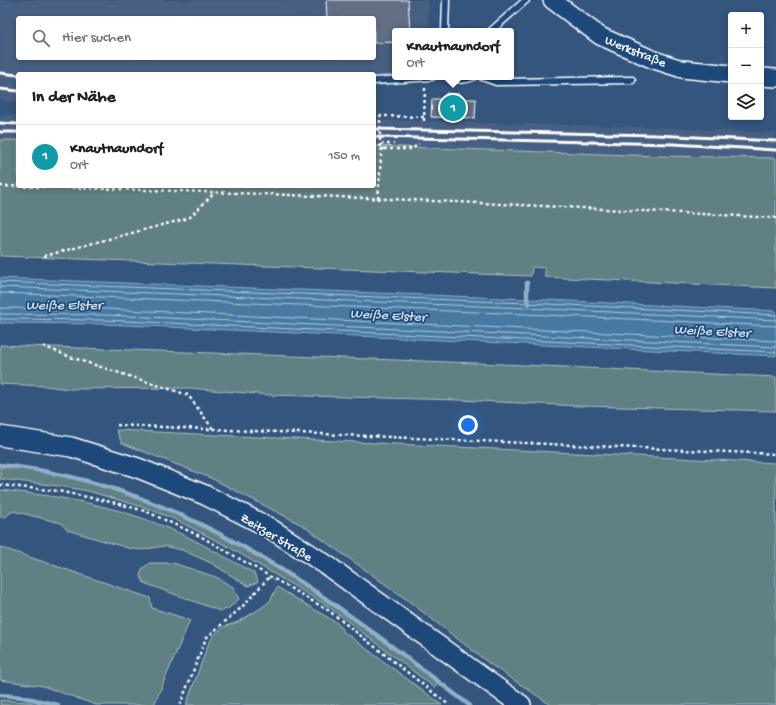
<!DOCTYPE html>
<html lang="de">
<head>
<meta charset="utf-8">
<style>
  :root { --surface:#fff; --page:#f2f2f2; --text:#202124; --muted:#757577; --line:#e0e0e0; --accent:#84575d }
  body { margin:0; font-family:"Gochi Hand",sans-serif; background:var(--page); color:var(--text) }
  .controls { position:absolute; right:12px; top:12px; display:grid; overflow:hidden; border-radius:4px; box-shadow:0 2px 6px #0003 }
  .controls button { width:36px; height:36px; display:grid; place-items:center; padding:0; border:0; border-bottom:1px solid var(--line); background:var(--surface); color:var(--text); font:20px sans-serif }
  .you { position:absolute; left:468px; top:425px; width:14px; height:14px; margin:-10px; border:3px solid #fff; border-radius:50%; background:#1a73e8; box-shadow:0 0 0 6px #1a73e833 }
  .badge { display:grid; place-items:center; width:26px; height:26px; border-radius:50%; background:var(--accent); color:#fff; font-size:13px; font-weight:700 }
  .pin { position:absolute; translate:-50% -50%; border:2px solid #fff; box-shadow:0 1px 4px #0006 }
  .popup { position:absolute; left:392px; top:28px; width:122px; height:52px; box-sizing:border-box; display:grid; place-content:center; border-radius:4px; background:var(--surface); filter:drop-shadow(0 1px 3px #0005); font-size:13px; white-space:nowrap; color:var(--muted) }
  .popup b { font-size:15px; color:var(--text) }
  .popup::after { content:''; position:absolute; left:50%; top:100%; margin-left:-8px; border:8px solid transparent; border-top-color:var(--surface) }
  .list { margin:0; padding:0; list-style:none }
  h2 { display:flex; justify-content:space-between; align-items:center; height:52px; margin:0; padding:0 16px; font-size:17px }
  h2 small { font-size:13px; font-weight:400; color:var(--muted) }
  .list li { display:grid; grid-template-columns:26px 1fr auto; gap:12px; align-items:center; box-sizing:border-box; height:64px; padding:0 16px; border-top:1px solid var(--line) }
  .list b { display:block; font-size:15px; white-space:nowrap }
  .list p { margin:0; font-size:13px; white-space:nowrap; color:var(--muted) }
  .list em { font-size:13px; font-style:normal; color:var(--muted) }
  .icon { flex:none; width:22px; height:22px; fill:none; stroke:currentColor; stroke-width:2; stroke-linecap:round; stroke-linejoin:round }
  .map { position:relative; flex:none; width:776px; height:705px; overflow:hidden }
  .search { position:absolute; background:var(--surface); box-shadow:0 2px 6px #0003; left:16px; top:16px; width:360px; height:44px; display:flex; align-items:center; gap:10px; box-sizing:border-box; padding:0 14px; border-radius:4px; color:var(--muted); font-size:15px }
  .panel { position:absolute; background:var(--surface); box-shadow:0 2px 6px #0003; left:16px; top:72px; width:360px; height:116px; border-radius:4px }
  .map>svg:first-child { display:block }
</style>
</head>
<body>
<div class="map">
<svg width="776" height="705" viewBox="0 0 776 705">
  <rect width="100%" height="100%" fill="#34557d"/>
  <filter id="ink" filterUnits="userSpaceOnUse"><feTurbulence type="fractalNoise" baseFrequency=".025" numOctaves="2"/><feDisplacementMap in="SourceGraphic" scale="8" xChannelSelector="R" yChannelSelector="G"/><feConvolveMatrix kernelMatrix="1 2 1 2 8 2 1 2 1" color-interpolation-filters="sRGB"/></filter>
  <g filter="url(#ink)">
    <g fill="#465f82" fill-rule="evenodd">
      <path d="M0,0H429L428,31H395V77L374,81V74H18V103L0,100ZM18,18H374V58H18Z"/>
      <rect x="0" y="115" width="18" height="25"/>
      <polygon points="374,120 655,127 776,133 776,158 659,156 374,146"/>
    </g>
    <g fill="#608084" stroke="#b0c0c2">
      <polygon points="0,140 18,140 18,186 374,186 374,146 659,156 776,158 776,288 545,277 545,268 532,267 531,276 0,256"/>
      <polygon points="0,345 502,364 776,377 776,411 580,406 459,400 269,395 189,388 68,389 46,386 0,384"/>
      <polygon points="116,430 776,463 776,705 551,705 490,664 406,599 302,525 213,479 122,443"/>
      <path d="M0,465C169,480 307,582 438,681L435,688L329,607L227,546L174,519L146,508L88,491L59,486L0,479Z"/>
      <path d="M0,490C59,496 115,505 170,529C199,541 226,558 254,573L258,582L248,586L211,563L182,550L164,546L141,550L128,548L67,530L61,523L13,511L5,517H0Z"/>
      <polygon points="0,547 150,598 152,608 190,620 154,705 96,705 43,686 0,680"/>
      <polygon points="150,563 173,563 216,577 233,587 239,599 228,609 220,611 144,583 140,575 143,568"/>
      <polygon points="277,587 337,623 344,632 442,705 186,705 208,645 214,635 223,627 238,622 261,608 270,601"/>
      <polygon points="0,700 28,702 41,705 0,705"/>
    </g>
    <polygon fill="#467aa3" stroke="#90afc8" points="0,278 527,299 776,311 776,356 104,324 0,323"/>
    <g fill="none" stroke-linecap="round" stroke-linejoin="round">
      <g stroke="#b5cada" stroke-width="1">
        <polyline points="0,282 527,303 776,315"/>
        <polyline points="0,287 527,308 776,320"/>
        <polyline points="0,293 526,314 776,326"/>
        <polyline points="0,308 105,309 776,341"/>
        <polyline points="0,314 105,315 776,347"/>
        <polyline points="0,319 105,320 776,352"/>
      </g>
      <g stroke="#90afc8" stroke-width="4.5">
        <polyline points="527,283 527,299 529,304"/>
        <path d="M0,465C183,482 328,597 469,705"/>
        <polyline points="0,695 22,697 58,705"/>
      </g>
    </g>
    <g fill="#646e84" stroke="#fff">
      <polygon points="326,0 408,0 410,31 395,31 395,42 374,43 374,18 327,18"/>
      <polygon points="446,93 460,94 459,99 476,99 475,118 431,117 432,99 446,99"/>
    </g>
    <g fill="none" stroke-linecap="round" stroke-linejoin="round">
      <defs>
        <g id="service">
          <polyline points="445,31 446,0"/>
          <polyline points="491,31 526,0"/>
          <path d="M453,77C459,81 467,80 473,77"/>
          <polyline points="482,77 496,82 632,80"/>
          <polyline points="374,81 432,77"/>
        </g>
        <g id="secondary">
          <polyline points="552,0 600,36 654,60 682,69 731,74"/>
          <polyline points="761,77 776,78"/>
        </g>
        <polyline id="primary" points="0,436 71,447 138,468 205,495 268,527 325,564 521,705"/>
      </defs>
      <use href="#service" stroke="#fff" stroke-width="9"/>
      <use href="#secondary" stroke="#fff" stroke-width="20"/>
      <use href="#primary" stroke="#fff" stroke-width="22"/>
      <g stroke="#fff" stroke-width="2.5" stroke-dasharray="3 3" stroke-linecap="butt">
        <polyline points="385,116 424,117"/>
        <polyline points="424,121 425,88"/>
        <polyline points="384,149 412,149 419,144"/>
        <path d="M0,186C259,192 518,204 776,218"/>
        <polyline points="378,199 382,144 394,144"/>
        <polyline points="44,256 189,218 215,192"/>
        <polyline points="43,346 73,358 188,395 213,429"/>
        <polyline points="117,425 776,454"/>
        <polyline points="0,485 58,491 116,503 145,511 200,536 328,610 449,705"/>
        <polyline points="180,705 206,638 242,607 270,576"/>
      </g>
      <use href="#service" stroke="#1f4a7a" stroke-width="6"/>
      <use href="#secondary" stroke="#1f4a7a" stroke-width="17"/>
      <use href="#primary" stroke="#1f4a7a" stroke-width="19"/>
      <g stroke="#fff" stroke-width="3">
        <polyline points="0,73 18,75"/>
        <polyline points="0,89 18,91"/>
        <polyline points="0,123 18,124"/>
        <polyline points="374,129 656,135 776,141"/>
        <polyline points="0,132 18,132"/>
        <polyline points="374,137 673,144 776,150"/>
      </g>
      <polyline stroke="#fff" stroke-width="2.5" stroke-dasharray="3 3" stroke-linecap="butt" points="384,149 380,149 380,116 385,116"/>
    </g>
  </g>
  <g text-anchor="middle" stroke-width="3.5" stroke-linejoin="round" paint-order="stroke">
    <g font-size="13" fill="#fff" stroke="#1f4a7a">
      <text transform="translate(636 50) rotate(22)" y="5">Werkstraße</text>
      <text transform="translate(277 536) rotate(31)" y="5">Zeitzer Straße</text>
    </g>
    <g font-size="14" font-style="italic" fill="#d1dee8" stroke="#1f4a7a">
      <text x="64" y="309">Weiße Elster</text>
      <text transform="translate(388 314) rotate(3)" y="5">Weiße Elster</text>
      <text transform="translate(712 330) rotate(3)" y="5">Weiße Elster</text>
    </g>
  </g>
</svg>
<div class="controls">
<button>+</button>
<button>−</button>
<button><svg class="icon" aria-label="layers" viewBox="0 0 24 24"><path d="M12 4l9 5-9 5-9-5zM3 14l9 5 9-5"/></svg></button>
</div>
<div class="you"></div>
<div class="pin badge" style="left:453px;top:108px;background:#0f9aa8">1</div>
<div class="popup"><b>Knautnaundorf</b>Ort</div>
<div class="search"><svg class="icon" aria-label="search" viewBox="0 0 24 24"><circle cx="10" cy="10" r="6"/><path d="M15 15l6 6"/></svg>Hier suchen</div>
<section class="panel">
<h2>In der Nähe<small></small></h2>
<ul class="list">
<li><span class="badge" style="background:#0f9aa8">1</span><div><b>Knautnaundorf</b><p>Ort</p></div><em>150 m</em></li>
</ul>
</section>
</div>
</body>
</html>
